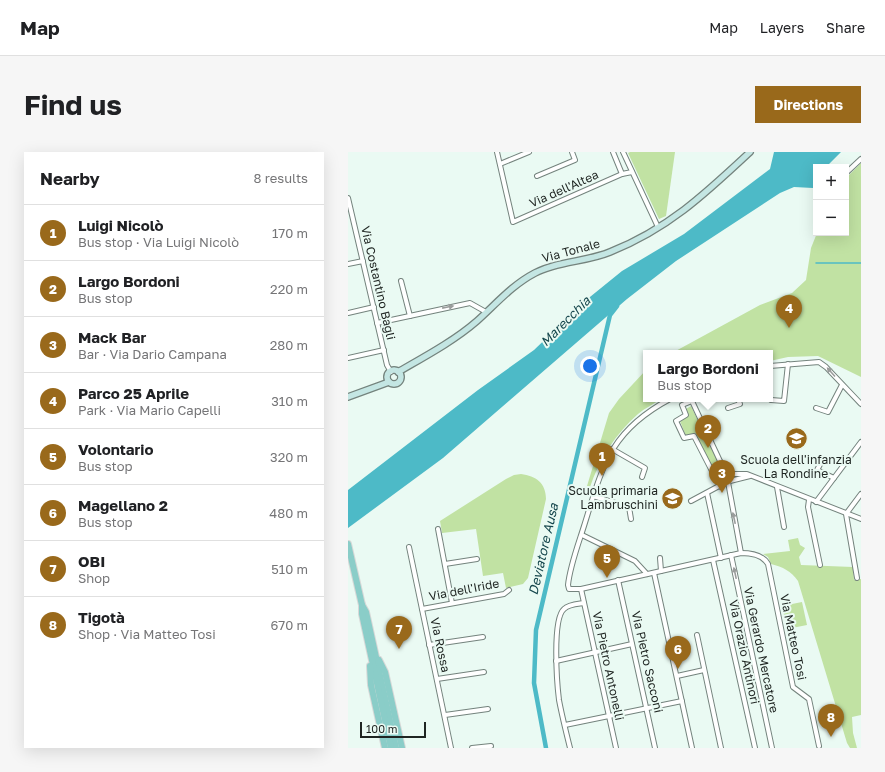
<!DOCTYPE html>
<html lang="en">
<head>
<meta charset="utf-8">
<style>
  :root { --surface:#fff; --page:#f6f6f6; --text:#202124; --muted:#757577; --line:#e0e0e0; --accent:#99691b }
  body { margin:0; font-family:"Golos Text",sans-serif; background:var(--page); color:var(--text) }
  .controls { position:absolute; right:12px; top:12px; display:grid; overflow:hidden; border-radius:0px; box-shadow:0 4px 16px #0002 }
  .controls button { width:36px; height:36px; display:grid; place-items:center; padding:0; border:0; border-bottom:1px solid var(--line); background:var(--surface); color:var(--text); font:20px sans-serif }
  .scale { position:absolute; left:12px; bottom:10px; width:66px; box-sizing:border-box; padding-left:4px; border:2px solid #1f2522; border-top:0; font-size:11px; line-height:14px; white-space:nowrap; color:#1f2522; -webkit-text-stroke:3px #eafaf3; paint-order:stroke }
  .you { position:absolute; left:242px; top:214px; width:14px; height:14px; margin:-10px; border:3px solid #fff; border-radius:50%; background:#1a73e8; box-shadow:0 0 0 6px #1a73e833 }
  .badge { display:grid; place-items:center; width:26px; height:26px; border-radius:50%; background:var(--accent); color:#fff; font-size:13px; font-weight:700 }
  .pin { position:absolute; translate:-50% -33px; filter:drop-shadow(0 1px 2px #0008) }
  .pin::after { content:''; position:absolute; top:21px; width:14px; height:12px; background:inherit; clip-path:polygon(0 0,100% 0,50% 100%) }
  .popup { position:absolute; left:295px; top:198px; width:130px; height:52px; box-sizing:border-box; display:grid; place-content:center; border-radius:0px; background:var(--surface); filter:drop-shadow(0 1px 3px #0005); font-size:13px; white-space:nowrap; color:var(--muted) }
  .popup b { font-size:15px; color:var(--text) }
  .popup::after { content:''; position:absolute; left:50%; top:100%; margin-left:-8px; border:8px solid transparent; border-top-color:var(--surface) }
  .list { margin:0; padding:0; list-style:none }
  h2 { display:flex; justify-content:space-between; align-items:center; height:52px; margin:0; padding:0 16px; font-size:17px }
  h2 small { font-size:13px; font-weight:400; color:var(--muted) }
  .list li { display:grid; grid-template-columns:26px 1fr auto; gap:12px; align-items:center; box-sizing:border-box; height:56px; padding:0 16px; border-top:1px solid var(--line) }
  .list b { display:block; font-size:15px; white-space:nowrap }
  .list p { margin:0; font-size:13px; white-space:nowrap; color:var(--muted) }
  .list em { font-size:13px; font-style:normal; color:var(--muted) }
  .map { position:relative; flex:none; width:513px; height:596px; overflow:hidden; border-radius:0px }
  header { display:flex; align-items:center; gap:24px; box-sizing:border-box; height:56px; padding:0 20px; background:var(--surface); border-bottom:1px solid var(--line) }
  header strong { font-size:19px }
  nav { display:flex; gap:22px; margin-inline-start:auto; font-size:14px }
  .intro { display:flex; align-items:center; justify-content:space-between; box-sizing:border-box; height:96px; padding:0 24px }
  h1 { margin:0; font-size:28px }
  .button { padding:10px 18px; border-radius:0px; background:var(--accent); color:#fff; font-size:14px; font-weight:700 }
  main { display:flex; gap:24px; padding:0 24px }
  aside { flex:1; background:var(--surface); border-radius:0px; box-shadow:0 4px 16px #0002 }
  .map>svg:first-child { display:block }
</style>
</head>
<body>
<header>
<strong>Map</strong>
<nav><a>Map</a><a>Layers</a><a>Share</a></nav>
</header>
<div class="intro"><h1>Find us</h1><a class="button">Directions</a></div>
<main>
<aside>
<h2>Nearby<small>8 results</small></h2>
<ul class="list">
<li><span class="badge">1</span><div><b>Luigi Nicolò</b><p>Bus stop · Via Luigi Nicolò</p></div><em>170 m</em></li>
<li><span class="badge">2</span><div><b>Largo Bordoni</b><p>Bus stop</p></div><em>220 m</em></li>
<li><span class="badge">3</span><div><b>Mack Bar</b><p>Bar · Via Dario Campana</p></div><em>280 m</em></li>
<li><span class="badge">4</span><div><b>Parco 25 Aprile</b><p>Park · Via Mario Capelli</p></div><em>310 m</em></li>
<li><span class="badge">5</span><div><b>Volontario</b><p>Bus stop</p></div><em>320 m</em></li>
<li><span class="badge">6</span><div><b>Magellano 2</b><p>Bus stop</p></div><em>480 m</em></li>
<li><span class="badge">7</span><div><b>OBI</b><p>Shop</p></div><em>510 m</em></li>
<li><span class="badge">8</span><div><b>Tigotà</b><p>Shop · Via Matteo Tosi</p></div><em>670 m</em></li>
</ul>
</aside>
<div class="map">
<svg width="513" height="596" viewBox="0 0 513 596">
  <rect width="100%" height="100%" fill="#eafaf3"/>
  <g fill="#c1e2a3">
    <polygon points="282,0 327,0 318,64 311,67 280,1"/>
    <polygon points="513,11 513,225 470,204 440,205 422,209 422,201 324,201 412,153 444,141 458,128 463,96 469,81 498,81 498,26"/>
    <path d="M298,218V247H313C306,252 297,256 290,262C268,281 251,308 242,335L239,334L261,261L271,247Z"/>
    <polygon points="343,254 373,316 371,320 366,319 347,281 338,284 332,269 340,264 338,257"/>
    <path d="M173,322C188,324 198,331 198,347L180,426L175,432L158,436L155,421L135,424L128,377L94,381L92,369L158,327L166,323Z"/>
    <path d="M450,386L452,393L457,396L451,405L453,413L505,415L506,428L513,427V563L504,565L505,581L509,596H502L499,591L450,429C443,419 435,415 423,412L420,405L415,402L442,399L440,388Z"/>
    <polygon points="454,450 459,473 439,477 434,454"/>
  </g>
  <polygon fill="#4dbac7" points="426,0 493,0 478,15 468,15 468,31 465,36 446,35 432,41 328,109 279,147 95,306 0,376 0,338 130,238 186,198 237,149 274,119 336,82 422,17"/>
  <g fill="none" stroke-linecap="round" stroke-linejoin="round">
    <polyline stroke="#4dbac7" stroke-width="1.5" points="468,111 513,111"/>
    <polyline stroke="#4dbac7" stroke-width="4.5" points="198,596 186,531 188,478 262,163 269,154"/>
    <defs>
      <g id="street">
        <polyline points="149,0 165,70 274,22 284,20"/>
        <polyline points="265,0 274,22"/>
        <polyline points="275,0 310,75"/>
        <polyline points="152,12 181,0"/>
        <polyline points="498,21 513,7"/>
        <polyline points="189,24 227,8 224,0"/>
        <polyline points="0,46 39,213 43,220"/>
        <polyline points="0,112 15,109"/>
        <polyline points="53,129 62,164"/>
        <polyline points="0,161 26,155"/>
        <polyline points="29,171 122,151 138,160"/>
        <polyline points="0,206 36,198"/>
        <polyline points="422,214 471,210 478,215 513,252"/>
        <path d="M322,247C262,279 255,313 236,374C230,393 222,414 220,433L221,437H233L393,401C402,401 415,403 420,412L445,535L461,547L471,594"/>
        <polyline points="343,247 372,309 380,321"/>
        <polyline points="423,248 436,249 440,212"/>
        <polyline points="344,249 334,253 338,263 328,269 336,286 346,284 366,323 376,326"/>
        <polyline points="380,256 392,252 390,247"/>
        <polyline points="468,256 480,260 494,233"/>
        <polyline points="264,297 297,316 294,325"/>
        <polyline points="475,307 469,318 486,326"/>
        <polyline points="373,314 376,323"/>
        <polyline points="383,322 399,322 513,367"/>
        <polyline points="378,330 402,324"/>
        <polyline points="380,330 393,401"/>
        <polyline points="429,335 436,375"/>
        <polyline points="359,341 373,406"/>
        <polyline points="245,344 281,355 283,367"/>
        <polyline points="461,348 460,355 472,413"/>
        <polyline points="343,349 371,334 373,335 378,330"/>
        <polyline points="468,350 513,290"/>
        <polyline points="90,377 104,451"/>
        <polyline points="234,383 287,409 299,422"/>
        <polyline points="61,395 103,596"/>
        <polyline points="383,403 424,596"/>
        <polyline points="312,406 313,419"/>
        <polyline points="365,408 407,596"/>
        <polyline points="97,412 129,407"/>
        <polyline points="306,421 344,596"/>
        <polyline points="509,426 498,362 513,342"/>
        <polyline points="270,428 307,596"/>
        <polyline points="233,437 268,596"/>
        <polyline points="74,457 156,442 161,438"/>
        <polyline points="349,483 373,596"/>
        <polyline points="81,493 135,485"/>
        <polyline points="208,509 284,492"/>
        <polyline points="329,524 356,518"/>
        <polyline points="89,527 136,520"/>
        <polyline points="97,563 140,557"/>
        <polyline points="217,573 334,549"/>
        <polyline points="124,596 143,594"/>
        <path d="M222,596C218,580 214,564 211,548C209,532 204,467 216,457C221,452 230,452 236,451"/>
      </g>
      <g id="secondary">
        <circle cx="46" cy="225" r="7"/>
        <path d="M50,220C76,205 106,189 129,169C148,152 164,133 187,121C210,109 238,110 262,100C320,77 357,42 402,0"/>
        <polyline points="0,245 41,230"/>
      </g>
      <g id="primary">
        <polyline points="0,392 14,453 18,460 48,596"/>
        <polyline points="14,453 14,462 43,596"/>
        <polyline points="31,508 37,520 54,596"/>
        <polyline points="22,514 23,533 37,596"/>
      </g>
    </defs>
    <use href="#street" stroke="#74837d" stroke-width="6"/>
    <use href="#secondary" stroke="#74837d" stroke-width="8"/>
    <use href="#primary" stroke="#d7d8d7" stroke-width="8"/>
    <use href="#street" stroke="#fff" stroke-width="4"/>
    <use href="#secondary" stroke="#c4e6e3" stroke-width="5.5"/>
    <use href="#primary" stroke="#8acdc8" stroke-width="6"/>
  </g>
  <defs><path id="oneway-solid" d="M-6-.8H1V-3.2L6.5 0L1 3.2V.8H-6Z"/></defs>
  <g fill="#9a9d9c">
    <use href="#oneway-solid" transform="translate(100 155) rotate(-11)"/>
    <use href="#oneway-solid" transform="translate(483 220) rotate(-132)"/>
    <use href="#oneway-solid" transform="translate(386 366) rotate(-102)"/>
    <use href="#oneway-solid" transform="translate(387 421) rotate(-102)"/>
  </g>
  <defs>
    <symbol id="school-disc" viewBox="-11 -11 22 22"><circle r="9.5" fill="#99691b" stroke="#eafaf3"/><path d="M0-5L7-2L0 1L-7-2ZM-4 1L0 2.5L4 1V4Q0 6-4 4Z" fill="#fff"/></symbol>
  </defs>
  <g fill-rule="evenodd">
    <use href="#school-disc" x="436" y="274" width="25" height="25"/>
    <use href="#school-disc" x="312" y="334" width="25" height="25"/>
  </g>
  <g text-anchor="middle" stroke-width="4" stroke-linejoin="round" paint-order="stroke">
    <g font-size="12" fill="#1f2522" stroke="#eafaf3">
      <text transform="translate(216 37) rotate(-24)" y="4">Via dell'Altea</text>
      <text transform="translate(223 99) rotate(-15)" y="4">Via Tonale</text>
      <text transform="translate(30 131) rotate(77)" y="4">Via Costantino Bagli</text>
      <text transform="translate(116 438) rotate(-11)" y="4">Via dell'Iride</text>
      <text transform="translate(445 485) rotate(78)" y="4">Via Matteo Tosi</text>
      <text transform="translate(92 493) rotate(78)" y="4">Via Rossa</text>
      <text transform="translate(413 498) rotate(78)" y="4">Via Gerardo Mercatore</text>
      <text transform="translate(396 500) rotate(78)" y="4">Via Orazio Antinori</text>
      <text transform="translate(299 510) rotate(77)" y="4">Via Pietro Sacconi</text>
      <text transform="translate(260 514) rotate(78)" y="4">Via Pietro Antonelli</text>
    </g>
    <g font-size="12" fill="#1f2522" stroke="#eafaf3">
      <text x="448" y="312">Scuola dell'infanzia<tspan x="448" dy="14">La Rondine</tspan></text>
      <text x="310" y="343" text-anchor="end">Scuola primaria<tspan x="310" dy="14">Lambruschini</tspan></text>
    </g>
    <g font-size="13" font-style="italic" fill="#16474d" stroke="#eafaf3">
      <text transform="translate(217 169) rotate(-45)" y="5">Marecchia</text>
      <text transform="translate(195 397) rotate(-77)" y="5">Deviatore Ausa</text>
    </g>
  </g>
</svg>
<div class="controls">
<button>+</button>
<button>−</button>
</div>
<div class="scale">100 m</div>
<div class="you"></div>
<div class="pin badge" style="left:254px;top:324px">1</div>
<div class="pin badge" style="left:360px;top:296px">2</div>
<div class="popup"><b>Largo Bordoni</b>Bus stop</div>
<div class="pin badge" style="left:374px;top:341px">3</div>
<div class="pin badge" style="left:441px;top:176px">4</div>
<div class="pin badge" style="left:259px;top:426px">5</div>
<div class="pin badge" style="left:330px;top:517px">6</div>
<div class="pin badge" style="left:51px;top:497px">7</div>
<div class="pin badge" style="left:483px;top:585px">8</div>
</div>
</main>
</body>
</html>
